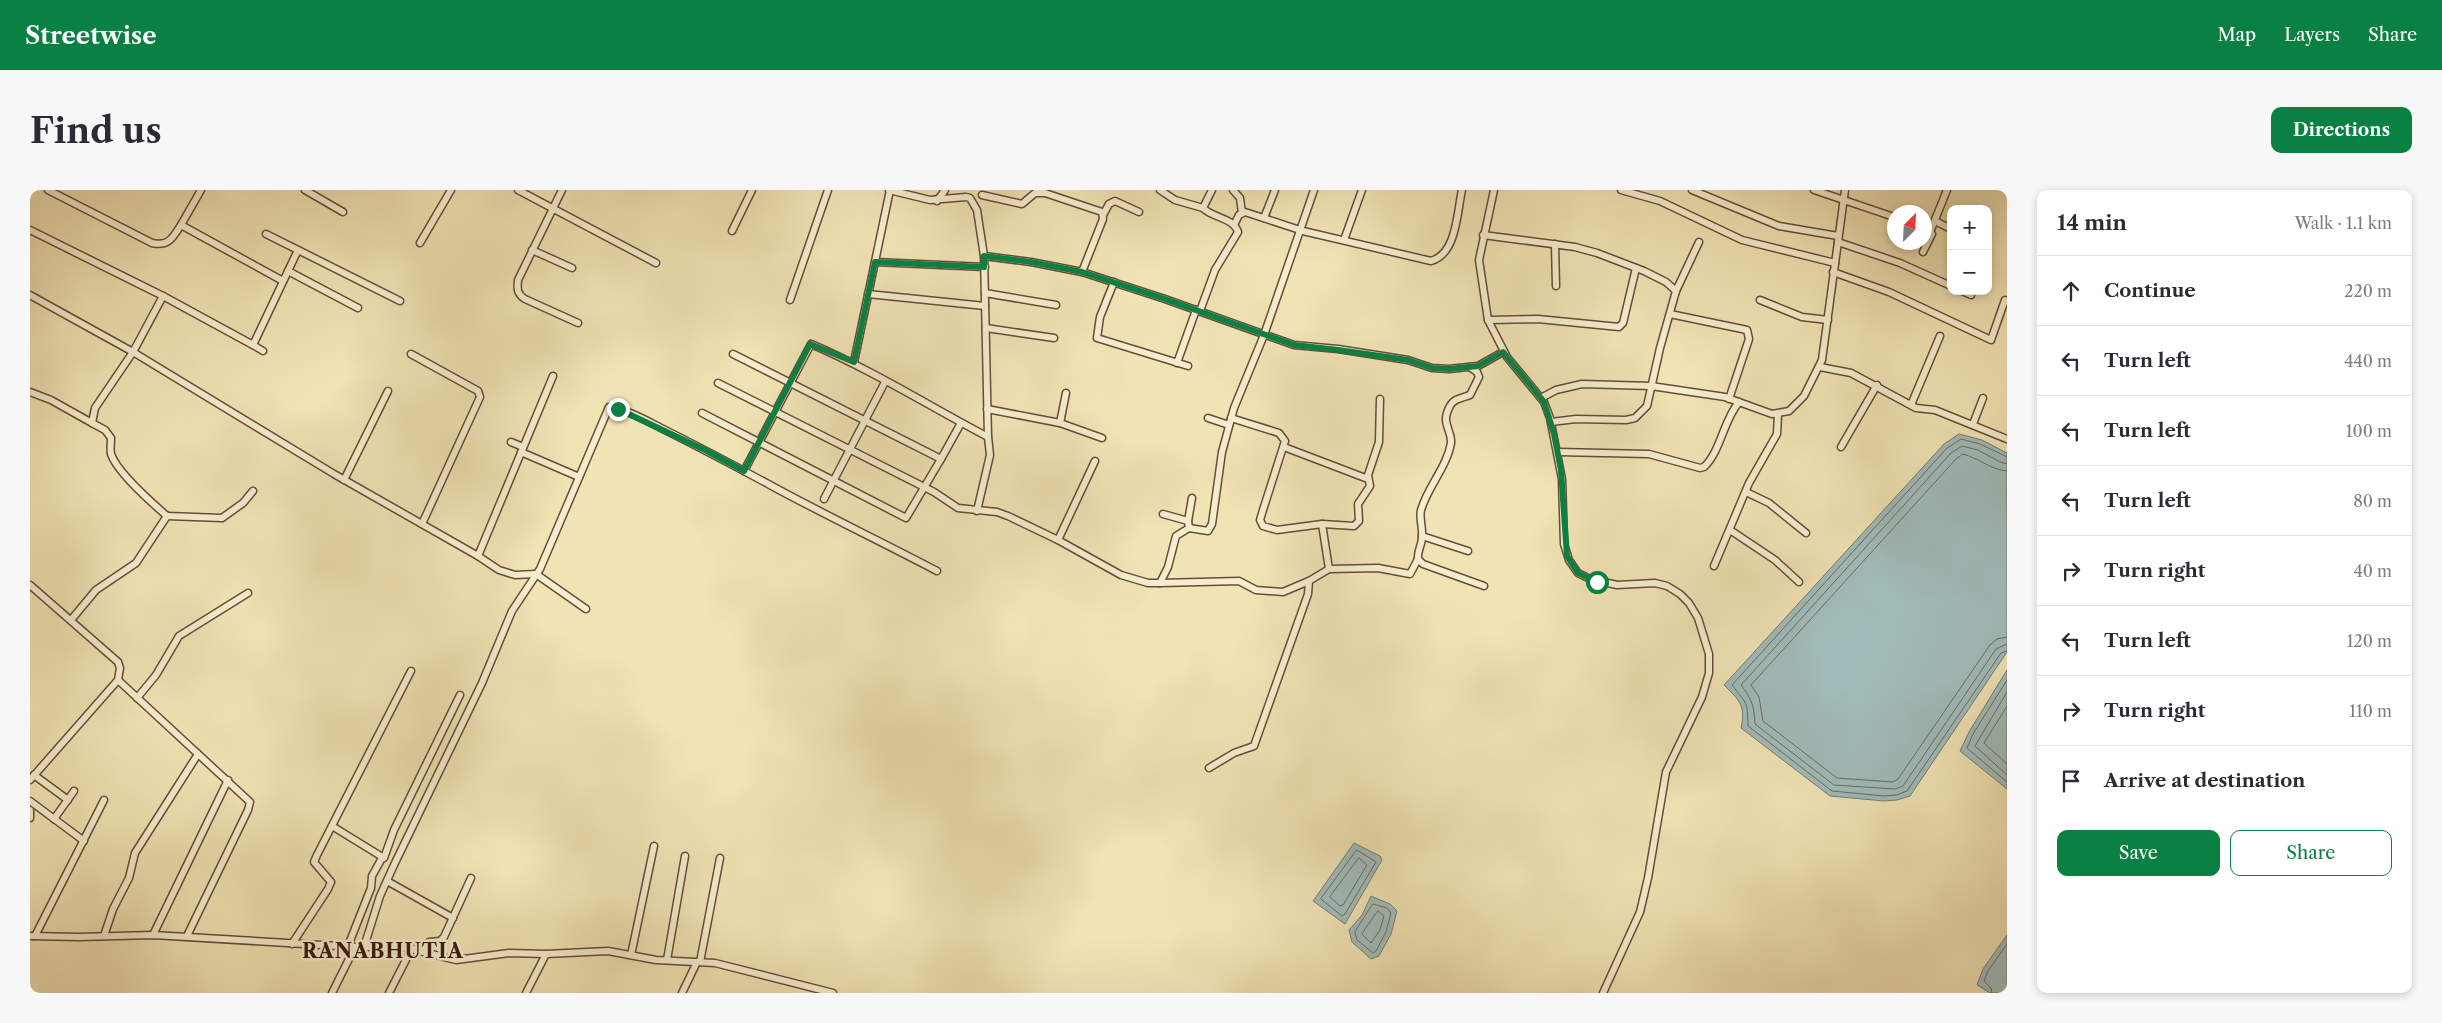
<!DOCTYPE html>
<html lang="en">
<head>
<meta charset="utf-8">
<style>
  :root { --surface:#fff; --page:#f7f7f7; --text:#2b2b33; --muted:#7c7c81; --line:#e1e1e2; --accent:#0b8043 }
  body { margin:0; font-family:"Libre Caslon Text",serif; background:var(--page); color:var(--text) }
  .controls { position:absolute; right:15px; top:15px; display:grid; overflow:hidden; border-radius:10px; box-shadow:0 2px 8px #0003 }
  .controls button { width:45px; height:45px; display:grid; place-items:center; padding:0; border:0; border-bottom:1px solid var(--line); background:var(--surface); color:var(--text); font:25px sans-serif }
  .compass { position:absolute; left:1857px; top:15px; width:45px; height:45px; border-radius:50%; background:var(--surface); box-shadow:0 2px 8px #0003; rotate:24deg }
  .stop { position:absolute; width:15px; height:15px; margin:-11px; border:4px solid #0b8043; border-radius:50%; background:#fff }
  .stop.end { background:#0b8043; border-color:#fff; box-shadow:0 1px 5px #0008 }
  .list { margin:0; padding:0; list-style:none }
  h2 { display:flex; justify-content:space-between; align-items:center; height:65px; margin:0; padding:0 20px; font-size:21px }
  h2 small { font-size:16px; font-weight:400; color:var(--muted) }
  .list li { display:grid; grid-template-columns:32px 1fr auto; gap:15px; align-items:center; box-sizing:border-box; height:70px; padding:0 20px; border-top:1px solid var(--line) }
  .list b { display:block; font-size:19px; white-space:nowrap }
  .list em { font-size:16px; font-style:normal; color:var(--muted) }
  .actions { display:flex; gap:10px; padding:15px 20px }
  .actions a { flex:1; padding:11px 0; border:1px solid var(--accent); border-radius:10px; text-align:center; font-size:18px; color:var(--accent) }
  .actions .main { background:var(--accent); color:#fff }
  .icon { flex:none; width:28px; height:28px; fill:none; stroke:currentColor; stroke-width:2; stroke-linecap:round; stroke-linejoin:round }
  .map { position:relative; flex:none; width:1977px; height:803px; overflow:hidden; border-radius:10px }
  header { display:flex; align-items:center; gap:30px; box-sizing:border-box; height:70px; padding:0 25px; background:var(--accent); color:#fff }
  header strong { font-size:24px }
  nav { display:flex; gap:28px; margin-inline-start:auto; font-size:18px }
  .intro { display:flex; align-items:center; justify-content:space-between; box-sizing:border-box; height:120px; padding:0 30px }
  h1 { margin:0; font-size:35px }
  .button { padding:12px 22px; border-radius:10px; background:var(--accent); color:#fff; font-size:18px; font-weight:700 }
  main { display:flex; gap:30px; padding:0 30px }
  aside { flex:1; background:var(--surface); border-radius:10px; box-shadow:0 2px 8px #0003 }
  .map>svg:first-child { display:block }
</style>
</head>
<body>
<header>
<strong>Streetwise</strong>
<nav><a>Map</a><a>Layers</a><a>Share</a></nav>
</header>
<div class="intro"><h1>Find us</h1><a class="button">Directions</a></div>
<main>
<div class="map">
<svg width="1977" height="803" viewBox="0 0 1977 803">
  <rect width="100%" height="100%" fill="#f0e3b4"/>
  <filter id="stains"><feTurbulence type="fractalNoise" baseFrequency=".004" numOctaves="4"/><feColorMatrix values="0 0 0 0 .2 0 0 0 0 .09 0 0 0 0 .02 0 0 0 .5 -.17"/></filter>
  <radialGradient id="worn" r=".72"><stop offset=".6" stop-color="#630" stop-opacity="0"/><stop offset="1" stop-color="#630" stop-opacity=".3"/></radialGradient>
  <g fill="#a0bbb9" stroke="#777b75">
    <path d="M1929,244L1952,250L1977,263V462L1880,606L1867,610L1854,611L1800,606L1711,538C1716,515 1709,510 1694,495L1914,254Z"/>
    <polygon points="1977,480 1977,599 1930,561 1939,542"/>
    <polygon points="1324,653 1350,666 1352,670 1315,734 1283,711"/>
    <polygon points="1341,706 1360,714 1367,721 1361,744 1349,766 1341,769 1322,752 1319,740 1332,725"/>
    <polygon points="1977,745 1977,803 1960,803 1947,795 1953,779"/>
  </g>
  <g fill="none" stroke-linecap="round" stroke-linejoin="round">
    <g stroke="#6c6a64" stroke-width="1">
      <path d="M1977,267L1950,254L1931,249L1917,258L1702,495C1718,516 1717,510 1718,536L1802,601L1854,606L1866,605L1877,601L1971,463L1977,461"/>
      <path d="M1977,274L1970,272L1948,260L1932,256L1921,263L1711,495C1722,510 1724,515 1725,534L1804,595L1865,599L1873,596L1966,459L1977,454"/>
      <path d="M1977,281C1962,280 1948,268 1933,264L1926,269L1721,495L1729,507L1733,531L1807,588L1863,592L1868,589L1960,455L1967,449L1977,447"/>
      <polyline points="1977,490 1943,544 1937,558 1977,592"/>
      <polyline points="1977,502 1945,556 1977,585"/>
      <polyline points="1977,516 1954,553 1977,574"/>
      <polygon points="1327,660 1346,672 1315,724 1312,726 1291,709"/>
      <polygon points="1329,668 1337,675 1313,715 1310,716 1300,707"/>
      <polygon points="1343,714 1357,718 1361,723 1356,742 1346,761 1343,763 1327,750 1325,742"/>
      <polygon points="1348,721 1354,726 1350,740 1341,753 1332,744"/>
      <polyline points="1962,803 1961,798 1954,791 1958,781 1977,754"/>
    </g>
    <defs>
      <g id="minor">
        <path d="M18,0L122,53C139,57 143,47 151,35L253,91"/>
        <polyline points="275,0 313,22"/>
        <polyline points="488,0 626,73"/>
        <path d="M532,0L488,90C487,99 487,104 495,109L548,133"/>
        <polyline points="859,0 900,10 936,7 940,8 947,20 954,66 958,247 960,265 947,321"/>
        <polyline points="1130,0 1145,10 1173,18"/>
        <polyline points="1203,0 1210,8 1212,23"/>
        <polyline points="1464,0 1449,70 1458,130 1477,167 1514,212 1520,228 1532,289 1534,354 1539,370 1548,383 1560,389 1587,395 1625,393 1637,396 1650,404 1659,413 1668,428 1679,464 1679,483 1672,507 1636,582 1618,688 1610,722 1573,803"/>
        <polyline points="1591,0 1630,11 1712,50 1805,73"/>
        <polyline points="1662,0 1749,36 1808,46"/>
        <polyline points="1784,0 1864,27"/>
        <polyline points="952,5 992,14 1005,3 1015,3 1072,22 1073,29 1052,82"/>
        <polyline points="907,11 915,0"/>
        <polyline points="1073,25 1079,14 1085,11 1109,22"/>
        <polyline points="1234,28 1245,0"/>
        <polyline points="1905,31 1921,39"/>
        <polyline points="151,35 171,0"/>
        <path d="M1204,35L1209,25L1215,22L1273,41L1401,71C1427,64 1427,22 1432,0"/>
        <polyline points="0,40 133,106 223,155 268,60"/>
        <polyline points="702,41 722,0"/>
        <polyline points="1900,42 1917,0"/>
        <polyline points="236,44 370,111"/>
        <polyline points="1453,45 1545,57 1567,63 1614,81 1636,92 1646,101 1630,158 1617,216 1605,228 1596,230 1546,229 1521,232"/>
        <polyline points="1314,50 1332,0"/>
        <polyline points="1808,52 1870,73 1921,96"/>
        <polyline points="390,53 421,0"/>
        <polyline points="1525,54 1526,96"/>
        <polyline points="502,60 542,78"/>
        <polyline points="1893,62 1902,44 1894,40"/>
        <polyline points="954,66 1001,72 1052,82 1135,109 1264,155 1308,159 1378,170 1402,178 1419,179 1448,176 1473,162"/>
        <polyline points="845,72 955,77"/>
        <polyline points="258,81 328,118"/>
        <polyline points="1803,82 1859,102 1961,150 1975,110"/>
        <polyline points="1084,92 1070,127 1067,148 1158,176"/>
        <polyline points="1646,101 1669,52"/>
        <polyline points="1932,101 1941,105"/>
        <polyline points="955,103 1026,115"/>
        <polyline points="838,104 955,116"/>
        <polyline points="0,105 103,162 304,284 448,366 469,380 485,385 506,384 556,419"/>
        <polyline points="760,110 798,0"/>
        <polyline points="1730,110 1772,127 1798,130"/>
        <path d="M1170,121L1185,80L1208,42C1203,27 1182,28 1173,18L1182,0"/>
        <polyline points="1640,124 1717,140 1719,149 1699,209"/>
        <polyline points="1458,130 1508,129 1589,137 1593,133 1606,78"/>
        <polyline points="956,138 1024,148"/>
        <polyline points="223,155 233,161"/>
        <polyline points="381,164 448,201 450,207 392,334"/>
        <polyline points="703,164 911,269 931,233"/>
        <polyline points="824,172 860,0"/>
        <polyline points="1147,173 1166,120"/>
        <path d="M1440,177L1447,182L1449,187L1440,205C1433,208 1424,208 1420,216C1410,234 1422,239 1421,253C1417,277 1398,296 1391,320C1389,329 1393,337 1392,347C1392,355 1387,361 1388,369L1393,374L1454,396"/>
        <polyline points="1790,177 1821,183 1886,218 1905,220 1977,249"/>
        <polyline points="688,193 904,302 928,318 967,322 978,326 1028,350 1091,385 1118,393 1130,393 1138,377 1146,346 1159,338 1178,341 1182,334 1192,262 1204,218 1234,145 1284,0"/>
        <polyline points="0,202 21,210 62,233"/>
        <polyline points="1511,208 1526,200 1552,194 1621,196 1695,207 1742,224 1759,221 1774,206 1792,170 1815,0"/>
        <polyline points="1881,215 1910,146"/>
        <polyline points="957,219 1030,233 1072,248"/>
        <polyline points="672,223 876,328 911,269"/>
        <polyline points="1178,228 1199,235"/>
        <polyline points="1201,228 1249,243 1255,251 1233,320 1230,330 1233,336 1247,340 1292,334 1324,336 1329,331 1328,314 1340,296 1338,285 1349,252 1350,209"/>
        <polyline points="1030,233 1036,203"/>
        <polyline points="1943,234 1953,208"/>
        <polyline points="481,252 493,257"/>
        <polyline points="1254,257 1338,289"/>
        <polyline points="1811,257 1847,195"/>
        <polyline points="491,262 549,287"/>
        <path d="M1528,262L1619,264L1670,278L1674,277C1691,261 1693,231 1709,212"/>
        <path d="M714,281L781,154C842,180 899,216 958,247"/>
        <polyline points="314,290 358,201"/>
        <polyline points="1716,302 1739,313 1776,343"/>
        <polyline points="794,309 855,192"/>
        <polyline points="1133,324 1158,331 1159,338"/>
        <polyline points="137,326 192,328 213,313 223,301"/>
        <polyline points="1158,331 1162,308"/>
        <polyline points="1292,334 1299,379"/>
        <polyline points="1700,340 1745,370 1769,392"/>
        <polyline points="1392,346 1438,361"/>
        <polyline points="1028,350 1065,271"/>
        <polyline points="448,366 523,186"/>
        <polyline points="1684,376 1719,293 1747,244 1748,224"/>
        <polyline points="1130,393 1209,391 1226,400 1253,402 1279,391 1299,379 1348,378 1380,384 1388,369"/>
        <polyline points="0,395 88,472 90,478 88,490 0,590"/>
        <path d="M41,430L66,400L106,373L137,326C122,313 87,282 81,264C80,259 81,252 81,248L75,240L62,233L65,218L103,162L133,106"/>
        <polyline points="88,490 220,612 218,620 157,746"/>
        <polyline points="107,508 126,485 149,446 218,403"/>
        <polyline points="1179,578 1204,563 1224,556 1278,404 1279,391"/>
        <polyline points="4,585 38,610"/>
        <polyline points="0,611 54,651"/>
        <polyline points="0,620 0,628"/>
        <polyline points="24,629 44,601"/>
        <polyline points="302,636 354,668 364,640 430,505"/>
        <polyline points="357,691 423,728"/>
        <polyline points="123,745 198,590"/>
        <polyline points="0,746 49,747 123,745 325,757 373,757 426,770 479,763 516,764 578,761 626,770 685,773 803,803"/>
        <polyline points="5,746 74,610"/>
        <polyline points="74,746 83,719 99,688 105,663 168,564"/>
        <polyline points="262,754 298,699 301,692 284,672 287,665 381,481"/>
        <polyline points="318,756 341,698 342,686 352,668"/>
        <path d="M334,757L350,706L364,675L452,493L482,421L510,379L579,217C599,220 617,231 635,240C671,258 705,276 740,295C795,325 852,352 907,381"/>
        <polyline points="394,762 399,752 410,751 414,747 441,688"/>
        <polyline points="601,765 624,656"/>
        <polyline points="637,770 655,666"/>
        <polyline points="670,772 690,668"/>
        <polyline points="302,803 325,757"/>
        <polyline points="359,803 382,758"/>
        <polyline points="496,803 516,764"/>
        <polyline points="652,803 667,772"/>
      </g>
    </defs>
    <use href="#minor" stroke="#674c38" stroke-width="9"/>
    <use href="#minor" stroke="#f5edce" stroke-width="6"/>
  </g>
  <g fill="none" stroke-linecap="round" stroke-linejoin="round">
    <polyline stroke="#0b8043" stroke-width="6" points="588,219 675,260 714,281 780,154 824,172 845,72 954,77 954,66 1001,72 1052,82 1135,109 1264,155 1308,160 1378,170 1402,178 1419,179 1448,176 1473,162 1514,212 1524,244 1531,280 1537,366 1548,383 1567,392"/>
  </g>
  <g text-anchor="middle" stroke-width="5" stroke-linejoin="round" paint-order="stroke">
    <g font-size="20" font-weight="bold" letter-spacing="1" fill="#391a0f" stroke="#f5edce">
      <text x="353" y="768">RANABHUTIA</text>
    </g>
  </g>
  <rect width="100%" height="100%" filter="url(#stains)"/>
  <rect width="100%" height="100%" fill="url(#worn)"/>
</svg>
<div class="controls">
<button>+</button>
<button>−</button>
</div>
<svg class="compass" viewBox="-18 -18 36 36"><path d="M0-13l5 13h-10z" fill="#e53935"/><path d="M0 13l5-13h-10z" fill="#7c7c81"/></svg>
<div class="stop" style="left:1567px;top:392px"></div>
<div class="stop end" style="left:588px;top:219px"></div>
</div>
<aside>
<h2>14 min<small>Walk · 1.1 km</small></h2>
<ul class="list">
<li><svg class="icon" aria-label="ahead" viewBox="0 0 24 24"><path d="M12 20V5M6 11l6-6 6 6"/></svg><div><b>Continue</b></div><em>220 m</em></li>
<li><svg class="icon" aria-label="left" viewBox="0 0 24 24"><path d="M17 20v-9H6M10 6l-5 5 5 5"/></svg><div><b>Turn left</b></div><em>440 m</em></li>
<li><svg class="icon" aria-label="left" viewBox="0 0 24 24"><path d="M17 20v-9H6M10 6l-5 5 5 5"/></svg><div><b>Turn left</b></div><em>100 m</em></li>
<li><svg class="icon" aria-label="left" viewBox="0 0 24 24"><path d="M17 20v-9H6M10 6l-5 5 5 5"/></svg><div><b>Turn left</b></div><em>80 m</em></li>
<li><svg class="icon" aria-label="right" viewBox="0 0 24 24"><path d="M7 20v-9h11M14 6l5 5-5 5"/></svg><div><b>Turn right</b></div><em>40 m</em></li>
<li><svg class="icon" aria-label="left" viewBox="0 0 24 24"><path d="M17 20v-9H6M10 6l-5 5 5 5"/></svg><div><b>Turn left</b></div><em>120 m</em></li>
<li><svg class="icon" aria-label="right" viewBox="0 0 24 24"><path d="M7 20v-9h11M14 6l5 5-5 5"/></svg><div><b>Turn right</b></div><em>110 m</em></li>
<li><svg class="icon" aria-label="arrive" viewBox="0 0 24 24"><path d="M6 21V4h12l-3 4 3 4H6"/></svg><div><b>Arrive at destination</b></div></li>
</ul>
<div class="actions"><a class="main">Save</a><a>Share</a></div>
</aside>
</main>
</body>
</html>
